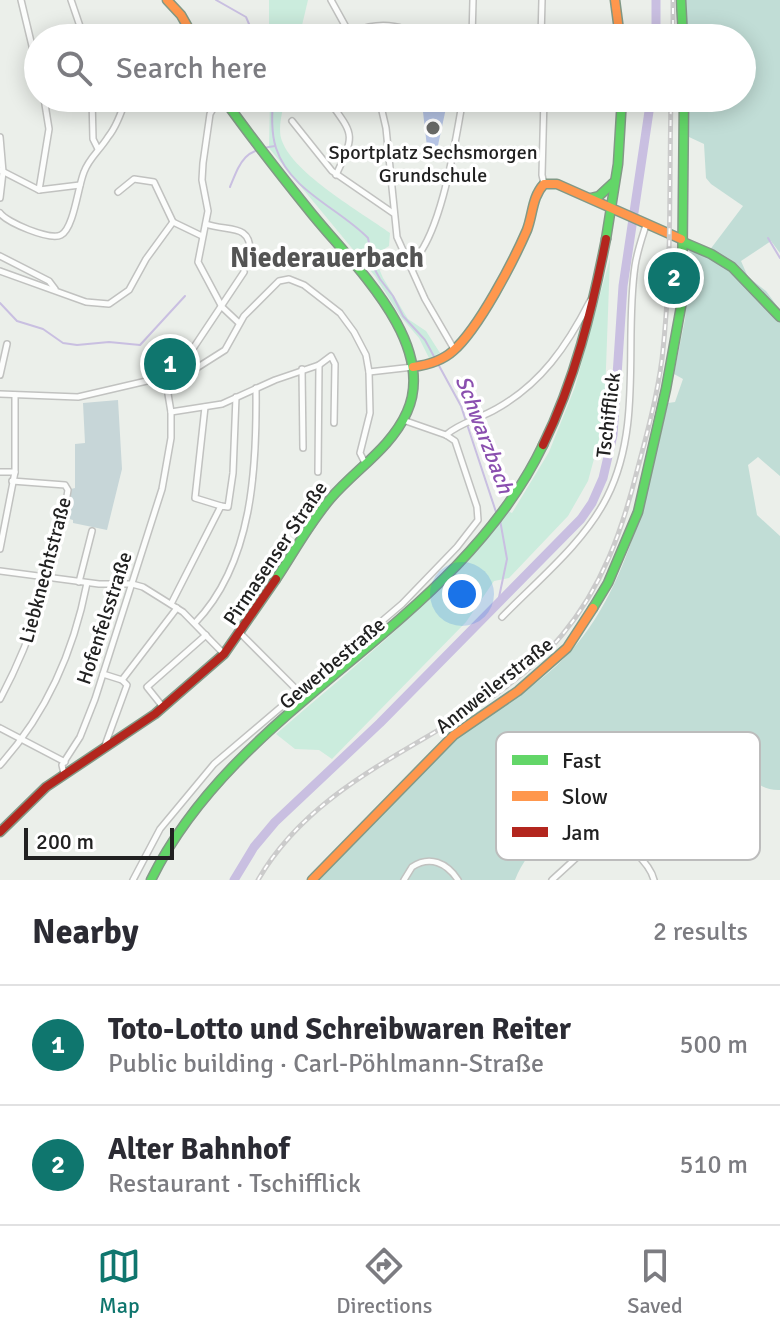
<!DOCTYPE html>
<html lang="en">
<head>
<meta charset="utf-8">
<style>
  :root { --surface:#fff; --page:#f2f2f3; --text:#2b2b33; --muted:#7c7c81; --line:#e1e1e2; --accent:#0f766e }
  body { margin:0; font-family:Signika,sans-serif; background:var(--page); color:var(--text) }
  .scale { position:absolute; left:24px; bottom:20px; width:150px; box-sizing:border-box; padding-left:8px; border:4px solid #212121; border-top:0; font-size:22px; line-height:28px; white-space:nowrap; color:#212121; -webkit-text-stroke:6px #fff; paint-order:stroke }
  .you { position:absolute; left:462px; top:594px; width:28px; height:28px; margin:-20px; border:6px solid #fff; border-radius:50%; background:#1a73e8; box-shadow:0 0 0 12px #1a73e833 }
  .badge { display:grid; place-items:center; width:52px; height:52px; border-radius:50%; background:var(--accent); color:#fff; font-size:26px; font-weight:700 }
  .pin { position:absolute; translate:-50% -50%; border:4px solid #fff; box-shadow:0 2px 8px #0006 }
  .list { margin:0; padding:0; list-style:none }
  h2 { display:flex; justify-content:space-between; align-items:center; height:104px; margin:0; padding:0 32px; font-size:34px }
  h2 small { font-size:26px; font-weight:400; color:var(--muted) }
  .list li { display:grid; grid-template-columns:52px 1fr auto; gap:24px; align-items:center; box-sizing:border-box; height:120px; padding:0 32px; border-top:2px solid var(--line) }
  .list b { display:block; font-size:30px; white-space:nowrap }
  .list p { margin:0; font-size:26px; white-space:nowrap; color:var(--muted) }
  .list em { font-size:26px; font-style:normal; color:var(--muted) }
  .icon { flex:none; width:44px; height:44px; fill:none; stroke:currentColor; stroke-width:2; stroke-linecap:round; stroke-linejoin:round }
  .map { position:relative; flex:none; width:780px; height:880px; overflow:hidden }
  .search { position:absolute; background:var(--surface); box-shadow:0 4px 20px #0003; left:24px; right:24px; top:24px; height:88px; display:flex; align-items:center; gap:20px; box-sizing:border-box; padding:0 28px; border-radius:44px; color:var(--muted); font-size:30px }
  .sheet { height:344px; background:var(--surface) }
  nav { display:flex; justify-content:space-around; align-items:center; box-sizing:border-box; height:112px; border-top:2px solid var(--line); background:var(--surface); font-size:22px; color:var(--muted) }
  nav a { display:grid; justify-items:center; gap:4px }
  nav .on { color:var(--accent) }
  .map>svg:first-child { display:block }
</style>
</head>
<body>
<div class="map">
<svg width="780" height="880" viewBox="0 0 780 880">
  <rect width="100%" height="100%" fill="#ebefea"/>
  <g fill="#cbecdd">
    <polygon points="269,0 308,0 299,38 269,38"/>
    <path d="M270,98H285C283,110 277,129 282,141C294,174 361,212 390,233L389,246L378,253V266L383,278L408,319L426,331L440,353L429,358L419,338L401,317L375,276L269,148Z"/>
    <path d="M610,258L604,422L588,481L568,516L509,578L494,581L466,622L332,759L319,750L295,749L276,734C357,664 443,597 506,510L512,513L549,452L575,387Z"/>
  </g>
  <path fill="#c1ddd6" d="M685,0H780V253L771,241L741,261L748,277L766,291L780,310V476L758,457L748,465L757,515L780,536V790C749,791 744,761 723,745C710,736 615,763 603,775L610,790L599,799L592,798C564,819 528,846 515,880H319C342,850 372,824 399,797C423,773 447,745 475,725C508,702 543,682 571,651C630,585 648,486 668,403L675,402L683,379L674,374L685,319L689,253L690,251H709L743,206L711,184L706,178L704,144L689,137L687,98H742V38H685Z"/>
  <polygon fill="#c7d6d8" points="118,400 122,469 107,530 73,523 73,520 66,518 71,489 75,488 75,444 85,443 83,403"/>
  <polygon fill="#b5c3e3" points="422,103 446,108 437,150 427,147"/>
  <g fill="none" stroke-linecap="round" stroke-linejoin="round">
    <g stroke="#c9bfe1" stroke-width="2">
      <polyline points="216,0 246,17 255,38"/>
      <path d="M273,98C272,114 271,133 276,148C290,191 339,208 368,238L374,268L380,279L393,296L403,316L425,340L461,406L497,515"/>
      <path d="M230,187C241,160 244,150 275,146"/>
      <polyline points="768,238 780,258"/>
      <polyline points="0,303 17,321 43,329 63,343 77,345 109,342 140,345 185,296"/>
      <polyline points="498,602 507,559 500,520"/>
    </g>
    <g stroke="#c9bfe1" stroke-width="9">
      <polyline points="656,38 656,0"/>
      <polyline points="234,880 254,847 275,822 380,723 581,519 592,503 603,478 613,435 623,286 651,98"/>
    </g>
    <defs>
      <g id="street">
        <polyline points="21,0 38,71"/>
        <polyline points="71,0 84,38"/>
        <polyline points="331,0 352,38"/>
        <path d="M350,34C365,25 387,23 404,29"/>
        <polyline points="121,38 141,38"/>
        <polyline points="472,38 473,0"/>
        <polyline points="541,38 542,0"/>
        <polyline points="92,98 93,139 98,149"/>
        <polyline points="219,98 210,114 203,163 202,180 208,211 198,262 222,307 239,323"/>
        <path d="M327,98C354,136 356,132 336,175"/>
        <polyline points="379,98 386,128 397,237 425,299 454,349"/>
        <polyline points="544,98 542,175 544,184"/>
        <polyline points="292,121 332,171 393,213"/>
        <polyline points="0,137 3,172 0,198"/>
        <polyline points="0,170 39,190 80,185"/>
        <polyline points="39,190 49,129 44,98"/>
        <polyline points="118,192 134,179 154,182 173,222"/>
        <path d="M0,213C6,222 50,241 61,235C74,228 78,186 84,172C89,158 100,150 108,137C117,126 122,111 126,98"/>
        <polyline points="173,222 202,236"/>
        <path d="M206,224C227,232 251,223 250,252"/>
        <polyline points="0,256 49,281 55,289"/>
        <path d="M409,265C441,241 456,138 463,98"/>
        <polyline points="0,271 86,302 109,304 129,290 146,259 173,222"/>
        <polyline points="179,367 195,369 225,350 244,316 279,281 289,279 304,285 340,313 354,332 366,355 369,372 370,413 360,453 365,463"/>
        <polyline points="302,369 303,448"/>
        <polyline points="369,372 413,367"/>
        <polyline points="0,375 7,344"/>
        <polyline points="166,381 186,359 244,272"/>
        <polyline points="0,394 78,397 151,380 166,382"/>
        <polyline points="205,407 195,498 221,506"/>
        <polyline points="171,412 222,404 275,380 319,365 331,356 335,364 334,423"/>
        <path d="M446,435C459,423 481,418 496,409C541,384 567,346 590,301"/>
        <polyline points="0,472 15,472"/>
        <polyline points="318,472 319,365"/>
        <polyline points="0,549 15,472 15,395"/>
        <polyline points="0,571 99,584 132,584 143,587 183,612 224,654"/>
        <polyline points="79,582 92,531"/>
        <polyline points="171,604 221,506 228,507 233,473 236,397"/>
        <path d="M502,617C538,580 584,543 607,497C643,426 624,341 635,266C637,252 642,238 646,225"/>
        <path d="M195,623C253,563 257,467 256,388"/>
        <polyline points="240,633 299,692"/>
        <polyline points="103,674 122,680 127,685 104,748"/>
        <polyline points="122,680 177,608"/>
        <path d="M0,699C34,636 57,560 68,490L65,485L12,481"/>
        <polyline points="163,707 147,687 206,635"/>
        <polyline points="0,728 65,762"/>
        <path d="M0,765C46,714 74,650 87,583"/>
        <polyline points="64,774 62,765 80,737 95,699 162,489 171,438 171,412 166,382"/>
        <polyline points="133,880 160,829 214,764 402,604 457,547 478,520 477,507 455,441 446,435 403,420"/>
        <path d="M404,880L412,867C430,855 447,863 458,880"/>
        <path d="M552,880L598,838L606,834C623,838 650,863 654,880"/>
      </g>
      <g id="fast">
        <polyline points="681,0 683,38"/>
        <path d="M223,98C250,136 279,173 308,209C348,260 439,341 407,412C391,448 356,469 331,498C310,522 294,552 276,579"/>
        <polyline points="591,198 599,196 613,183"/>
        <polyline points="606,239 618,164 622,98"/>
        <polyline points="683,242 711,254 732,267 780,317"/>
        <polyline points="593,608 608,583 638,512 666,389 682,301 684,98"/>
        <path d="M151,880C238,702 456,627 543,445"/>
      </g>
      <g id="slow">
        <polyline points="167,0 181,15 194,38"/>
        <polyline points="615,0 620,38"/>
        <path d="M413,367C427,365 442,361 453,351C479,328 513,262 527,230C533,214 532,197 544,184H557L681,239"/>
        <polyline points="312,880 454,735 518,691 567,648 593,608"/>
      </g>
      <g id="jam">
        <path d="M543,445C575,380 592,310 606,239"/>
        <polyline points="0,832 46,787 155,714 224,654 276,579"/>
      </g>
    </defs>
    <use href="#street" stroke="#c1c2c0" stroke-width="8"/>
    <use href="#fast" stroke="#829986" stroke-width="11"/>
    <use href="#slow" stroke="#829986" stroke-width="11"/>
    <use href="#jam" stroke="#829986" stroke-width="11"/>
    <use href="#street" stroke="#fcfdfc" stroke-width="5"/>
    <use href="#fast" stroke="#63d668" stroke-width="8"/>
    <use href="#slow" stroke="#ff974d" stroke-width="8"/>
    <use href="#jam" stroke="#b3261e" stroke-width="8"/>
    <defs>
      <g id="rail">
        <polyline points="673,38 673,0"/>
        <path d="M258,880C309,792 403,755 484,702C513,683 540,662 562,635C602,587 622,531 637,471C647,434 657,397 662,359C672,273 669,184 671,98"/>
      </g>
    </defs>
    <use href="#rail" stroke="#cbcbcb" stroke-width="5"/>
    <use href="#rail" stroke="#fff" stroke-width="2" stroke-dasharray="6" stroke-linecap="butt"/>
  </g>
  <circle fill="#686967" stroke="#fff" stroke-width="3" cx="433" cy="128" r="8"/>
  <g text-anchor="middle" stroke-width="7" stroke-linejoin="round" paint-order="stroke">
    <g font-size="20" fill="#212121" stroke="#fff">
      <text x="433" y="159">Sportplatz Sechsmorgen<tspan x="433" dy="23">Grundschule</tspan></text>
    </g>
    <g font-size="20" fill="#212121" stroke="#fff">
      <text transform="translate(608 415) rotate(-83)" y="7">Tschifflick</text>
      <text transform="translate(275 553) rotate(-56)" y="7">Pirmasenser Straße</text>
      <text transform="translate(45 570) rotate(-75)" y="7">Liebknechtstraße</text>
      <text transform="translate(104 618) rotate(-72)" y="7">Hofenfelsstraße</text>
      <text transform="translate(332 663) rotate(-40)" y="7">Gewerbestraße</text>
      <text transform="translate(494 685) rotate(-38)" y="7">Annweilerstraße</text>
    </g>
    <g font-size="22" font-style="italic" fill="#8a4faf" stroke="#fff">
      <text transform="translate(485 434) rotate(69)" y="8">Schwarzbach</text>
    </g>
    <g font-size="28" font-weight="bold" fill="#545454" stroke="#fff">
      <text x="327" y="267">Niederauerbach</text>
    </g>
  </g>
  <rect x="496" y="732" width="264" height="128" rx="12" fill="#fff" stroke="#bcbcbc" stroke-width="2"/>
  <rect x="512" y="755" width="36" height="10" fill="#63d668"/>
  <rect x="512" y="791" width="36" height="10" fill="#ff974d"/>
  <rect x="512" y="827" width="36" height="10" fill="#b3261e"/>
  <g font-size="22" fill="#212121">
    <text x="562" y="768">Fast</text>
    <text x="562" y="804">Slow</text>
    <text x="562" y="840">Jam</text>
  </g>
</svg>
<div class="scale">200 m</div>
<div class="you"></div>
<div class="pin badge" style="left:170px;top:364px">1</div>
<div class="pin badge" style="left:674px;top:278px">2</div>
<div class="search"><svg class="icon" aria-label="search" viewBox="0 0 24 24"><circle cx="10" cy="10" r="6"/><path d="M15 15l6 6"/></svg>Search here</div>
</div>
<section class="sheet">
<h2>Nearby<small>2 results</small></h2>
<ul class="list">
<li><span class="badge">1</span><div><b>Toto-Lotto und Schreibwaren Reiter</b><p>Public building · Carl-Pöhlmann-Straße</p></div><em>500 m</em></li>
<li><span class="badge">2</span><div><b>Alter Bahnhof</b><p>Restaurant · Tschifflick</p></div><em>510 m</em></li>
</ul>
</section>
<nav>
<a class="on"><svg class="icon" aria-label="map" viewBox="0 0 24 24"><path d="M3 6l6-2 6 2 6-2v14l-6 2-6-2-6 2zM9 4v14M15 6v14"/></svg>Map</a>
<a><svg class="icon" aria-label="directions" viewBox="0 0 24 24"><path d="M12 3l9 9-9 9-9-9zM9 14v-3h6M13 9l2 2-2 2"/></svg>Directions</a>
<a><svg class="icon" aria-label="saved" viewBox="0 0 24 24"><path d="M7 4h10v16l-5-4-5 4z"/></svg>Saved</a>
</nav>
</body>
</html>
